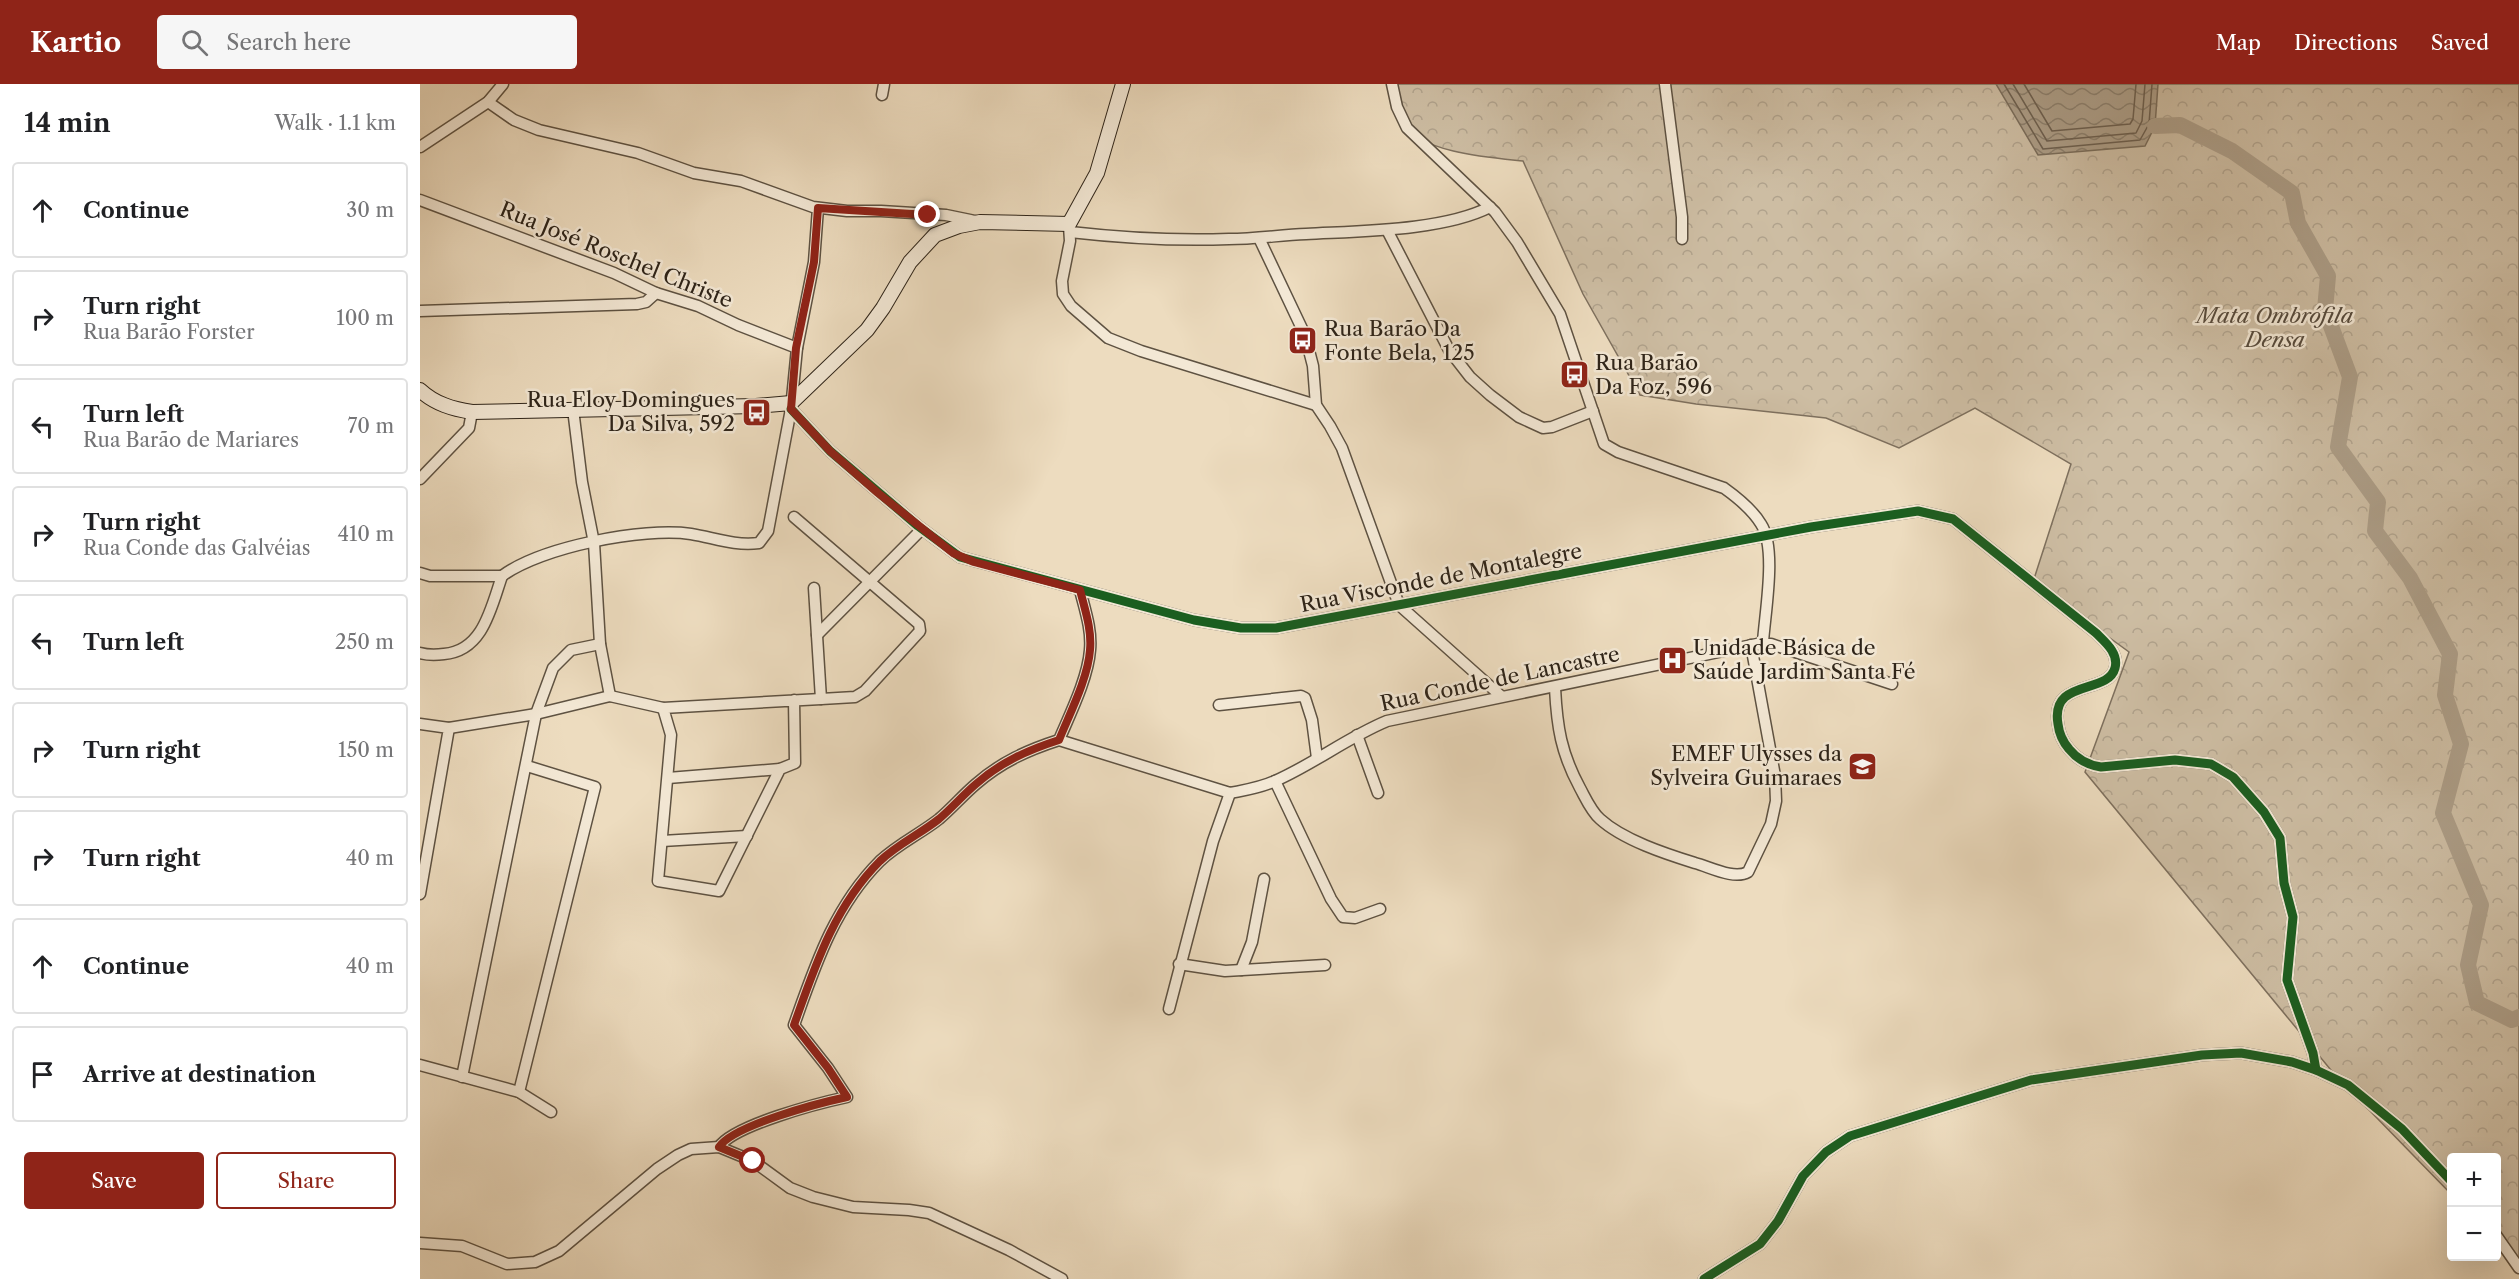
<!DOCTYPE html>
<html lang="en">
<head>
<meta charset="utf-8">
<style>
  :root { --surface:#fff; --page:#f6f6f6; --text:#202124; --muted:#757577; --line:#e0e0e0; --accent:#8f2418 }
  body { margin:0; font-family:"Libre Caslon Text",serif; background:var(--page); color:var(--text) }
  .controls { position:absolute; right:18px; bottom:18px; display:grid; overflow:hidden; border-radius:6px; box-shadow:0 6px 24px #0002 }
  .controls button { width:54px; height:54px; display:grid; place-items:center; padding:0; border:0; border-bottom:2px solid var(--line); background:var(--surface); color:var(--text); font:30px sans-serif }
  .stop { position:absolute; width:18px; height:18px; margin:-14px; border:4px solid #8f2418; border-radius:50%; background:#fff }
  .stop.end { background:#8f2418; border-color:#fff; box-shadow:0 2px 6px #0008 }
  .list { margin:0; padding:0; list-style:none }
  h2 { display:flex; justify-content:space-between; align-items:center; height:78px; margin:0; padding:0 24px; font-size:26px }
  h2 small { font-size:20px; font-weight:400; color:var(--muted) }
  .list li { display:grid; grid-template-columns:39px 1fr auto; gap:18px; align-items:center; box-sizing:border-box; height:96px; margin:0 12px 12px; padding:0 12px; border:2px solid var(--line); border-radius:6px }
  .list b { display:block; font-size:22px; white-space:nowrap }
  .list p { margin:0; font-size:20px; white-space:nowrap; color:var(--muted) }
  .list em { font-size:20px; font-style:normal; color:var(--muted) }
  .actions { display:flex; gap:12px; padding:18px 24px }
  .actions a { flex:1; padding:14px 0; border:2px solid var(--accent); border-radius:6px; text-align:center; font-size:21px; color:var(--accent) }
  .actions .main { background:var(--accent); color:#fff }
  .icon { flex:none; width:33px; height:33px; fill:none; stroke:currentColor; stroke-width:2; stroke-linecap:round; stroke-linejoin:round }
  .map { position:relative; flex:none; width:2099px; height:1195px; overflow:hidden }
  header { display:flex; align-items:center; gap:36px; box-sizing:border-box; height:84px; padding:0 30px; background:var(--accent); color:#fff }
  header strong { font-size:28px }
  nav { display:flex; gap:33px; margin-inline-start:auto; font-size:21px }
  .search { width:420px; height:54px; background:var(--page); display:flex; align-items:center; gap:15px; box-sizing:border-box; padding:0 21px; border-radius:6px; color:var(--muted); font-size:22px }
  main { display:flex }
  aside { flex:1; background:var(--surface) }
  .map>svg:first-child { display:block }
</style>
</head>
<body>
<header>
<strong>Kartio</strong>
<div class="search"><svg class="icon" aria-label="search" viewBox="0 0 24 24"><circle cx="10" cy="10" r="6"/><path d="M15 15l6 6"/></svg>Search here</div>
<nav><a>Map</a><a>Directions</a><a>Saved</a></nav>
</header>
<main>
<aside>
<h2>14 min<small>Walk · 1.1 km</small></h2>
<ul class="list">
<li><svg class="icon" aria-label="ahead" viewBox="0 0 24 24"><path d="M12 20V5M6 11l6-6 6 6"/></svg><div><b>Continue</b></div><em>30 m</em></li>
<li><svg class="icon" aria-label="right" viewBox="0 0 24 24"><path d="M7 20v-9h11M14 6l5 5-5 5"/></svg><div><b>Turn right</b><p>Rua Barão Forster</p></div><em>100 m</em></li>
<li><svg class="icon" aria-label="left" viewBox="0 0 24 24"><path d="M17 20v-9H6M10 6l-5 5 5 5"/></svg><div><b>Turn left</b><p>Rua Barão de Mariares</p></div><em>70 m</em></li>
<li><svg class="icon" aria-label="right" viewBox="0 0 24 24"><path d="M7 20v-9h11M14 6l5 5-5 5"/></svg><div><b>Turn right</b><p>Rua Conde das Galvéias</p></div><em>410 m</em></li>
<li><svg class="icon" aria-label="left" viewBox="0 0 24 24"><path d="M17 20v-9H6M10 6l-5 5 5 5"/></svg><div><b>Turn left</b></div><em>250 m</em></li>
<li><svg class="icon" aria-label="right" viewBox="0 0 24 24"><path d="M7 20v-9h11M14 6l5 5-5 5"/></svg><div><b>Turn right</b></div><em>150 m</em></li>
<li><svg class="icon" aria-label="right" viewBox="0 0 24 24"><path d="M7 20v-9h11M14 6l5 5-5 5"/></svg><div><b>Turn right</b></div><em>40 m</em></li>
<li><svg class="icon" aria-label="ahead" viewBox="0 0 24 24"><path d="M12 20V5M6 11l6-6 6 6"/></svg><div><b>Continue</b></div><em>40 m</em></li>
<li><svg class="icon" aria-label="arrive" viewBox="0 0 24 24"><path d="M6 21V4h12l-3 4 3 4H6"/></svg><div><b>Arrive at destination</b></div></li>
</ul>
<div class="actions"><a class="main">Save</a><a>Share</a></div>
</aside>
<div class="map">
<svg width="2099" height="1195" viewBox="0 0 2099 1195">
  <defs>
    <pattern id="forest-crowns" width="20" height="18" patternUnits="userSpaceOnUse" patternTransform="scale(1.5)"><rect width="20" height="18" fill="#cdbda3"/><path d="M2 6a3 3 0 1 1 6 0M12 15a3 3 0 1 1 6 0" fill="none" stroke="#b0a28c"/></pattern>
    <pattern id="water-waves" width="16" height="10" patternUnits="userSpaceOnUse" patternTransform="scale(1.5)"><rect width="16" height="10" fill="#ac9d87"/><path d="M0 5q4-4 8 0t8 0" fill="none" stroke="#8c806e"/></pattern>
  </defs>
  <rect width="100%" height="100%" fill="#eddcbf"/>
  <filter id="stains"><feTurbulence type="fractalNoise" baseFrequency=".00333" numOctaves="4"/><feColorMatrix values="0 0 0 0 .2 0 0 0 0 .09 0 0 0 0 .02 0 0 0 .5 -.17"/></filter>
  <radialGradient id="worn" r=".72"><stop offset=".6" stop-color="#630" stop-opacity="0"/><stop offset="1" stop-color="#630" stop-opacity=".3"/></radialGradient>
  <path fill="url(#forest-crowns)" stroke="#7e705e" stroke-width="1.5" d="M976,0H2099V1178L2077,1156L2076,1074H2032L2031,1110L1915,991L1665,688L1709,568L1613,498L1651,380L1555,324L1479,364L1406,334L1276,320L1220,311L1163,210L1103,77C1075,74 1000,69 986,41C980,30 979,12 976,0Z"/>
  <polygon fill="url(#water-waves)" stroke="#7a6d5b" stroke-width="1.5" points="1576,0 1738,0 1735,42 1725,62 1618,71"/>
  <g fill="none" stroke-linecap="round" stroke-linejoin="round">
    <g stroke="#6d6050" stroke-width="1.5">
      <polyline points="1584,0 1623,65 1720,56 1729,40 1732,0"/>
      <polyline points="1593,0 1627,57 1716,49 1722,37 1725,0"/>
      <polyline points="1604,0 1632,47 1710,40 1713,35 1716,0"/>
    </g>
    <polyline stroke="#ac9d87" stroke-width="16" points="1735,42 1760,41 1812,67 1872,109 1878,139 1908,192 1905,226 1930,293 1918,363 1958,418 1955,447 1990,494 2030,570 2025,611 2041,660 2023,729 2061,821 2048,881 2057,919 2092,936 2099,933"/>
    <defs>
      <g id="street">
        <path d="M972,0L977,23L987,44L1075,128L1097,158L1140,230L1184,360L1198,368L1304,404C1318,414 1332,425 1341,440C1357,464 1345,528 1343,558"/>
        <polyline points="1245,0 1262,133 1262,155"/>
        <polyline points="462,11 464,0"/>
        <polyline points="68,18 94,36 119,46 218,69 274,89 321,97 393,123 427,127 461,127 526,131 560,138"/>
        <polyline points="0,63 68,18 83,0"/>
        <polyline points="0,116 194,189 236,209 278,222 318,241 377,264"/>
        <polyline points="649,142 650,157 642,197 643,210 651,222 688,254 721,267 896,321"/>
        <polyline points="967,146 1029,266 1050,293 1070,311 1099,333 1123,344 1132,343 1173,327"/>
        <path d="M650,148C703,154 756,157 809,155C835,155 860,151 886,150C939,147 1023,147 1070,123"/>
        <polyline points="839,154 885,251 893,282 896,321 910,342 922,364 979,521 1081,612"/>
        <polyline points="0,227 217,220 226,218 236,209"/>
        <polyline points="153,325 162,398 174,459 180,560 190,612"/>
        <path d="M371,325L410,367L498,442L540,473L774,536L821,544H856L1391,443L1498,427L1533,435L1676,549C1685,558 1699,569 1695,584C1688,611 1630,594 1638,640C1639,649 1643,658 1649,665C1657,675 1668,681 1681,683L1755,676L1791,680L1813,693L1844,728L1860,754L1864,799L1873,833L1867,896L1893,969L1896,986"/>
        <polyline points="0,395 49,344 52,328"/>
        <polyline points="374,433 499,540 500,547 445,607 435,613 401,615 394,504"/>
        <polyline points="0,489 10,492 82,492"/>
        <path d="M82,492C121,463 223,443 271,450C295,454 314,462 339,459L348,447L371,325L377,264L394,178L398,124"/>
        <polyline points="397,551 502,445"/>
        <path d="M0,569C7,571 16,571 24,570C63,567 71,524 82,492"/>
        <path d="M1135,604C1137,643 1141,669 1160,704C1166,715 1171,727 1180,735C1203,756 1246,770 1275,779C1290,783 1314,796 1328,788L1351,740L1356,717L1355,692L1331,561"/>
        <polyline points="374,616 375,679 360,685 299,807 238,797 251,651 243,624 401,615"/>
        <polyline points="799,621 881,612 885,614 892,636 897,674"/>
        <polyline points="0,640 29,644 0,810"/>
        <polyline points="29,644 116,630 190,612 243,624"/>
        <polyline points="937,651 958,709"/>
        <path d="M639,656L810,709C825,706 840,704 855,697C894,680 928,653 967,637L1337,560H1351L1472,600"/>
        <polyline points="248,694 360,685"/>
        <polyline points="855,697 911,815 923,833 935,834 960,825"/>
        <polyline points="242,757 327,752"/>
        <polyline points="759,880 805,887 905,881"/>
        <polyline points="821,886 832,858 844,795"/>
        <polyline points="749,925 793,757 810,709"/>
        <polyline points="0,981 99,1008 131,1028"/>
        <polyline points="42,993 116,630 133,584 151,566 180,560"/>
        <polyline points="99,1008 175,703 107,682"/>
        <path d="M299,1063C314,1041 399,1019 427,1013L408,984L374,941C395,882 414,823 460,777C478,760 500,750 519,735C532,724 543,711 556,700C581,678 608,666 639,656C650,630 668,594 670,566C672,546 665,526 660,506"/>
        <polyline points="2076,1151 2099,1184"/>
        <polyline points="0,1159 42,1162 87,1180 115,1178 139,1167 237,1085 258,1071 271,1065 299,1063 333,1077 370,1104 393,1113 433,1123 489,1126 509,1129 589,1166 642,1195"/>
        <polyline points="1284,1195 1340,1160 1358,1137 1383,1092 1406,1068 1430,1052 1611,996 1782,971 1821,969 1872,978 1896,986 1928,1001 1982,1045 2032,1098"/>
      </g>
      <path id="secondary" d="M0,306C15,320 33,325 52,328L336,322L371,319L447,246L463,224L490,178L515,151L539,142L560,138L649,140L677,89L703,0"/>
    </defs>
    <use href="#street" stroke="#5e5242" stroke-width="13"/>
    <use href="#secondary" stroke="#2e2419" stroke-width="16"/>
    <use href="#street" stroke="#f3e8d5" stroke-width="10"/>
    <use href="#secondary" stroke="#f3e8d5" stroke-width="14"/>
    <defs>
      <g id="cycleway">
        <path d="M371,325L410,367L498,442L540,473L774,536L821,544H856L1391,443L1498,427L1533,435L1676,549C1685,558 1699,569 1695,584C1688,611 1630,594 1638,640C1639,649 1643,658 1649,665C1657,675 1668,681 1681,683L1755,676L1791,680L1813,693L1844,728L1860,754L1864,799L1873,833L1867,896L1893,969L1896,986"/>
        <polyline points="1284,1195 1340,1160 1358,1137 1383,1092 1406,1068 1430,1052 1611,996 1782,971 1821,969 1872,978 1896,986 1928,1001 1982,1045 2032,1098"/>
      </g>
    </defs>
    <use href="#cycleway" stroke="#f3e8d5" stroke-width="13"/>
    <use href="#cycleway" stroke="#1b5e20" stroke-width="9"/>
  </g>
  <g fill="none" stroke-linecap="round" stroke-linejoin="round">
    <path stroke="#8f2418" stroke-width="8" d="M333,1077L299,1063C314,1041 399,1019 427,1013L408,984L374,941C395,882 414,823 460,777C478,760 500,750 519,735C532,724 543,711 556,700C581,678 608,666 639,656C650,629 668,594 670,566C672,546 665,526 660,506L554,478L533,469L458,409L410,367L371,325L376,264L394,178L398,124L508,131"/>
  </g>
  <defs>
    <symbol id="bus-square" viewBox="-11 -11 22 22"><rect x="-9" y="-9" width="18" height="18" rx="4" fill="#8f2418" stroke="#f3e8d5"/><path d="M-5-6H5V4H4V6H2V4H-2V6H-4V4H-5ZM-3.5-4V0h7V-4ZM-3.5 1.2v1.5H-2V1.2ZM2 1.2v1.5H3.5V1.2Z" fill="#fff"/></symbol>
    <symbol id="hospital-square" viewBox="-11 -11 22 22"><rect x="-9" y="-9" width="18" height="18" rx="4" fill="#8f2418" stroke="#f3e8d5"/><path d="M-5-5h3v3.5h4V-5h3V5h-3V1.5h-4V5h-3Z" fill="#fff"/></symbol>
    <symbol id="school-square" viewBox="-11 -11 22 22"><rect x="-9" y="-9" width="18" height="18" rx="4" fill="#8f2418" stroke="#f3e8d5"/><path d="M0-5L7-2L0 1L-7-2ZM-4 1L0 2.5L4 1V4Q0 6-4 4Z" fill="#fff"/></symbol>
  </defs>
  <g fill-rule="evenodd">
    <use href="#bus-square" x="866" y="240" width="33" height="33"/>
    <use href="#bus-square" x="1138" y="274" width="33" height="33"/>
    <use href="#bus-square" x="320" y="312" width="33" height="33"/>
    <use href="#hospital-square" x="1236" y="560" width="33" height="33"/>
    <use href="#school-square" x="1426" y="666" width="33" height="33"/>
  </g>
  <g text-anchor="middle" stroke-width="5" stroke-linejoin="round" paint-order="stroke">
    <g font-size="21" fill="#2e2419" stroke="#f3e8d5">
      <text transform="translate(196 171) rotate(22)" y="7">Rua José Roschel Christe</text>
      <text transform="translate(1021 494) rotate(-11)" y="7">Rua Visconde de Montalegre</text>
      <text transform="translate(1080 595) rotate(-12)" y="7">Rua Conde de Lancastre</text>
    </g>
    <g font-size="21" font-style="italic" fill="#564a3c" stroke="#f3e8d5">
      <text x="1855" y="239">Mata Ombrófila<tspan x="1855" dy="24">Densa</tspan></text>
    </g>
    <g font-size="21" fill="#2e2419" stroke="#f3e8d5" text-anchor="start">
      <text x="904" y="252">Rua Barão Da<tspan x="904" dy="24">Fonte Bela, 125</tspan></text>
      <text x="1175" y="286">Rua Barão<tspan x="1175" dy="24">Da Foz, 596</tspan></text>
      <text x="315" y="323" text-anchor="end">Rua Eloy Domingues<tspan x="315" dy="24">Da Silva, 592</tspan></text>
      <text x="1273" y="571">Unidade Básica de<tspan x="1273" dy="24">Saúde Jardim Santa Fé</tspan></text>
      <text x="1422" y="677" text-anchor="end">EMEF Ulysses da<tspan x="1422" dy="24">Sylveira Guimaraes</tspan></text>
    </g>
  </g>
  <rect width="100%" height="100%" filter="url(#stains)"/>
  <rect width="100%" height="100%" fill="url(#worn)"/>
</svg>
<div class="controls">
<button>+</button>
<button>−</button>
</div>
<div class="stop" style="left:333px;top:1077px"></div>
<div class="stop end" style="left:508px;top:131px"></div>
</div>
</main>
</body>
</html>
